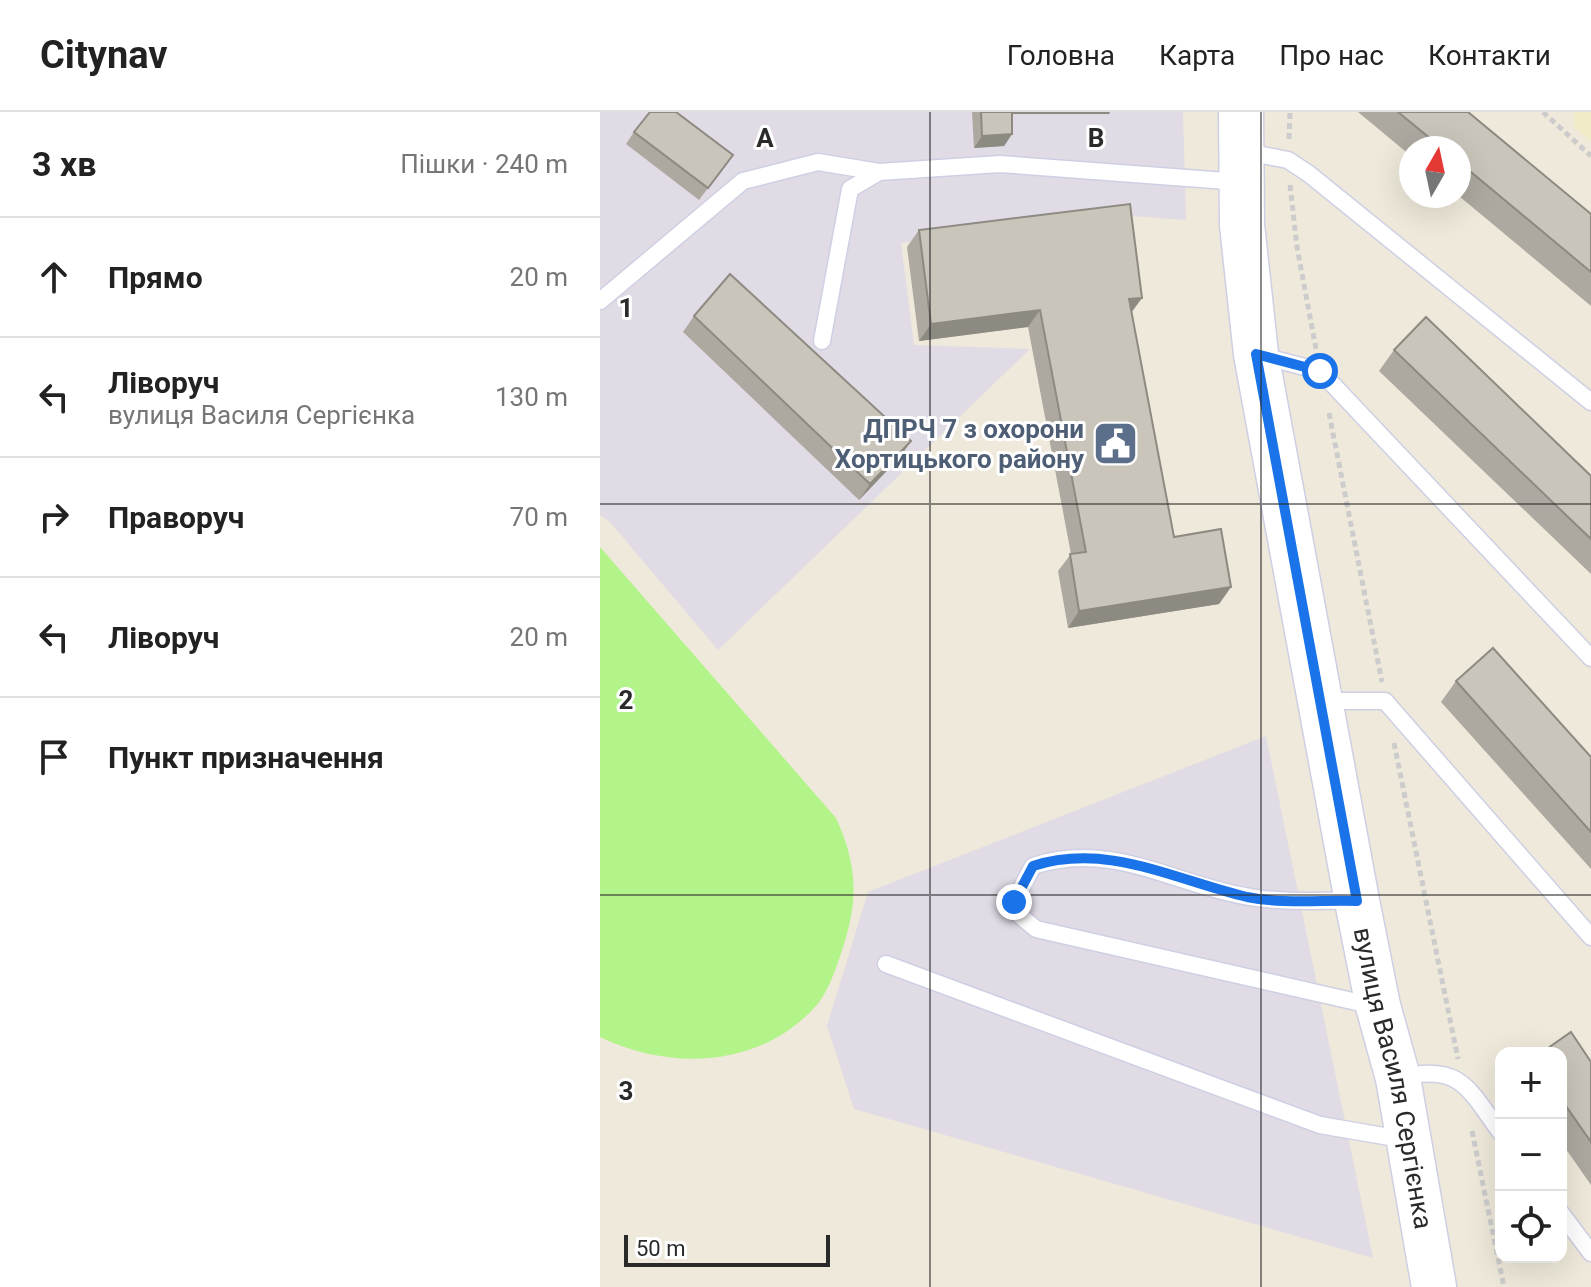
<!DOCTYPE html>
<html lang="uk">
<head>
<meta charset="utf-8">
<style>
  :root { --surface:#fff; --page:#f6f6f6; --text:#222; --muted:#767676; --line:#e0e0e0 }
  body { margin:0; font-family:Roboto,sans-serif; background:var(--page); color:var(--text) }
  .controls { position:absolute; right:24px; bottom:24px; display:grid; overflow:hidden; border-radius:16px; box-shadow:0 8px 32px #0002 }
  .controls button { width:72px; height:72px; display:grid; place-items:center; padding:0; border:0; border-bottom:2px solid var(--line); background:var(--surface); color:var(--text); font:40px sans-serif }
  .compass { position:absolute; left:799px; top:24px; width:72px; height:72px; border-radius:50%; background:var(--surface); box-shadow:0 8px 32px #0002; rotate:9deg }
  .scale { position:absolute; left:24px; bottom:20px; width:206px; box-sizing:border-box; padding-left:8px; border:4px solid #2a2a2a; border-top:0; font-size:22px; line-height:28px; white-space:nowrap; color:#2a2a2a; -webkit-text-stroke:6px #fff; paint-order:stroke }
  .stop { position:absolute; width:24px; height:24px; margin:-18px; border:6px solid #1a73e8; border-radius:50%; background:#fff }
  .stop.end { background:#1a73e8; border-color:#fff; box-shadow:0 2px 8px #0008 }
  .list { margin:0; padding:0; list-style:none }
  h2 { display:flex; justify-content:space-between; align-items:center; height:104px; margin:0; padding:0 32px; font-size:34px }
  h2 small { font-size:26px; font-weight:400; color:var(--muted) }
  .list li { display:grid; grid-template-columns:52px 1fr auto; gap:24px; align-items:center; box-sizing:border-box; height:120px; padding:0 32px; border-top:2px solid var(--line) }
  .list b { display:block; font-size:30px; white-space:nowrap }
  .list p { margin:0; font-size:26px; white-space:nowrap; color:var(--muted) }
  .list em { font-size:26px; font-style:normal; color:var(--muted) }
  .icon { flex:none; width:44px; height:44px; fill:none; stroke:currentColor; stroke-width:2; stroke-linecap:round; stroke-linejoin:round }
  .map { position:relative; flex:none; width:991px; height:1175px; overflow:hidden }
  header { display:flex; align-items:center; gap:48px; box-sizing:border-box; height:112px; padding:0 40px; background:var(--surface); border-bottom:2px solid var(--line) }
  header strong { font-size:38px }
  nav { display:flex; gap:44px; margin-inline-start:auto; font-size:28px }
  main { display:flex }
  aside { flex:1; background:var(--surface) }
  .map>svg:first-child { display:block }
</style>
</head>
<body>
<header>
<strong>Citynav</strong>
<nav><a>Головна</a><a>Карта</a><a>Про нас</a><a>Контакти</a></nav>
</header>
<main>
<aside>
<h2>3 хв<small>Пішки · 240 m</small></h2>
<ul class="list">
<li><svg class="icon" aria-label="ahead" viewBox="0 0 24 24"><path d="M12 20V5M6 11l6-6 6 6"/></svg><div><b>Прямо</b></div><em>20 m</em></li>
<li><svg class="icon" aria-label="left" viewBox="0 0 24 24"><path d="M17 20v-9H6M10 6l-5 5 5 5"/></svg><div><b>Ліворуч</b><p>вулиця Василя Сергієнка</p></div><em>130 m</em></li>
<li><svg class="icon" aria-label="right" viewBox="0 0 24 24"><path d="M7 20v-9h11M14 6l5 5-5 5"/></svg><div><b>Праворуч</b></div><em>70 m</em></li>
<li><svg class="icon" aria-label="left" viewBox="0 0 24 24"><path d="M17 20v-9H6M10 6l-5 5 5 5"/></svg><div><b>Ліворуч</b></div><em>20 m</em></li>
<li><svg class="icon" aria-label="arrive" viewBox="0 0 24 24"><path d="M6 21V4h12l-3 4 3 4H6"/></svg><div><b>Пункт призначення</b></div></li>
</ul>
</aside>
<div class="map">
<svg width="991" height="1175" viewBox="0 0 991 1175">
  <rect width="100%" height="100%" fill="#eee9da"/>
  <g fill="#e0dbe5">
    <polygon points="0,0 583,0 586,108 520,103 301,131 314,233 430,237 118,538 10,410 0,403"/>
    <polygon points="666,624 773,1146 254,997 227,914 268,780"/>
  </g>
  <polygon fill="#f1ecc7" points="974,0 991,0 991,29 974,16"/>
  <path fill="#b2f38a" d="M0,435L236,706C257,752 259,787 243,835C237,854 228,882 214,896C159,956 70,959 0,925Z"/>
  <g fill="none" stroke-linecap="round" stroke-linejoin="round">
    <defs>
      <g id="lane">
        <polyline points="642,39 688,48 709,62 991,290"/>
        <polyline points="0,189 143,69 218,50 279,60"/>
        <polyline points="222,229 250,77 279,60 400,52 640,70"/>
        <polyline points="658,243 720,259 991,546"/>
        <polyline points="723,589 785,589 991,825"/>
        <path d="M755,789C721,788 683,791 650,785C573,773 514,728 433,754L414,790L417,801L436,817L774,894"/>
        <polyline points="286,852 720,1013 807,1028"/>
        <path d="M799,966C861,950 869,978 901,1021"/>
        <polyline points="961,1101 991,1141"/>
      </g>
      <g id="secondary">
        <path id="s1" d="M641,0L642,113L656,242L757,789L778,894L798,966L834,1175"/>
      </g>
    </defs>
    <use href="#lane" stroke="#cfcfe4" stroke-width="19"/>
    <use href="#secondary" stroke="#cfcfe4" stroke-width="47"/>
    <g stroke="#ccc" stroke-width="5" stroke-dasharray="6 4" stroke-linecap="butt">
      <polyline points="943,0 991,44"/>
      <polyline points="689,27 690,0"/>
      <polyline points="690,73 697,135 716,237"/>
      <polyline points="729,301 782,570"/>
      <polyline points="794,631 858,947"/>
      <polyline points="872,1019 904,1175"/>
    </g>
    <use href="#lane" stroke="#fff" stroke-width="16"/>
    <use href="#secondary" stroke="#fff" stroke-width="44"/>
  </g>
  <g fill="#ada9a0">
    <polygon points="372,0 510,0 509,2 412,2 412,22 404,34 374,36"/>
    <polygon points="758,0 868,0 991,102 991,194 859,84 859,36 811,36 811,44"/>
    <polygon points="34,20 133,43 99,88 26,32"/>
    <polygon points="319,118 542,186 531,201 574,425 631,475 619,492 468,516 458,459 471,442 428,215 319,229 307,135"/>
    <polygon points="94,204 311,329 300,345 259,388 83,220"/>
    <polygon points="794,238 991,364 991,462 779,259"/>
    <polygon points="856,569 991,645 991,757 841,590"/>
    <polygon points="961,941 991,950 991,1073 961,1030"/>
  </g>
  <g fill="#8d8a82">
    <polygon points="405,0 510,0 509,2 403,2"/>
    <polygon points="412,22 404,34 374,36 382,24"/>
    <polygon points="542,186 530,202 529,187"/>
    <polygon points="440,198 428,215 319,229 331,212"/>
    <polygon points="311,329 300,345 259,388 270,372"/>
    <polygon points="631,475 619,492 468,516 479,499"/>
  </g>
  <g fill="#c9c5ba" stroke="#8d8a82" stroke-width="2">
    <polygon points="50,0 76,0 133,43 108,76 34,20"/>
    <polygon points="381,0 412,0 412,22 382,24"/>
    <polygon points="798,0 868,0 991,102 991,160 859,50 859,36 842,36"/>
    <polygon points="530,92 542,186 529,187 574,425 621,417 631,475 479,499 470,442 486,440 440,198 331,212 319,118"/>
    <polygon points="130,162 311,329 270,372 94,204"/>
    <polygon points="826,205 991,364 991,427 794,238"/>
    <polygon points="893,536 991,645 991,720 856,569"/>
    <polygon points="971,920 991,950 991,1030 961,987 961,941 941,941"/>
  </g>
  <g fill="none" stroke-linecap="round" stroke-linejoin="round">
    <path stroke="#1a73e8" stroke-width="10" d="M414,790L433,754C507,730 575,768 647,785C681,792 722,788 757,789L656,242L720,259"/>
  </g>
  <path fill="none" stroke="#2a2a2a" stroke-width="2" stroke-opacity="0.55" d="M330,0V1175M661,0V1175M0,392H991M0,783H991"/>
  <defs>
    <symbol id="civic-square" viewBox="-11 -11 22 22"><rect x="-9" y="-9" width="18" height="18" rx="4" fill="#5c6f8a" stroke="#fff"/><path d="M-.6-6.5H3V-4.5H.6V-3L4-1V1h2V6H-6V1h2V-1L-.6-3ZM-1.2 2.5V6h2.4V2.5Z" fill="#fff"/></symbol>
  </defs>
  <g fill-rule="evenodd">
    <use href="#civic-square" x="490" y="306" width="51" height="51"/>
  </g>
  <g text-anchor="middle" stroke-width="6" stroke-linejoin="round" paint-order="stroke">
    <g font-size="26" font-weight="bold" fill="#4e5e75" stroke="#fff" text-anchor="end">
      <text x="484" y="326">ДПРЧ 7 з охорони<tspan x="484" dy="30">Хортицького району</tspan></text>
    </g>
    <g font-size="26" fill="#2a2a2a" stroke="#fff">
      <text dy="9" stroke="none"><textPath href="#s1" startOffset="980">вулиця Василя Сергієнка</textPath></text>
    </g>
  </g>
  <g font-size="26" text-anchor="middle" font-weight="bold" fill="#2a2a2a" stroke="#fff" stroke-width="6" stroke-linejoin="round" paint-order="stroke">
    <text x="165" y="35">A</text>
    <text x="496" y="35">B</text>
    <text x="26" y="205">1</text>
    <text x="26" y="597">2</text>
    <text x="26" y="988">3</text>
  </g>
</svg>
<div class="controls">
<button>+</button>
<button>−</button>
<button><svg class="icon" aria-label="locate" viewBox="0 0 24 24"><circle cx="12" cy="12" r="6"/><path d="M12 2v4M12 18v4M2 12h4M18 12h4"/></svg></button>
</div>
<svg class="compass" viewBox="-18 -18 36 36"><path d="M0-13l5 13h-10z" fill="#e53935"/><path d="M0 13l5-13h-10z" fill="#767676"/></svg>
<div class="scale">50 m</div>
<div class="stop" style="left:720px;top:259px"></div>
<div class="stop end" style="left:414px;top:790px"></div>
</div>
</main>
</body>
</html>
